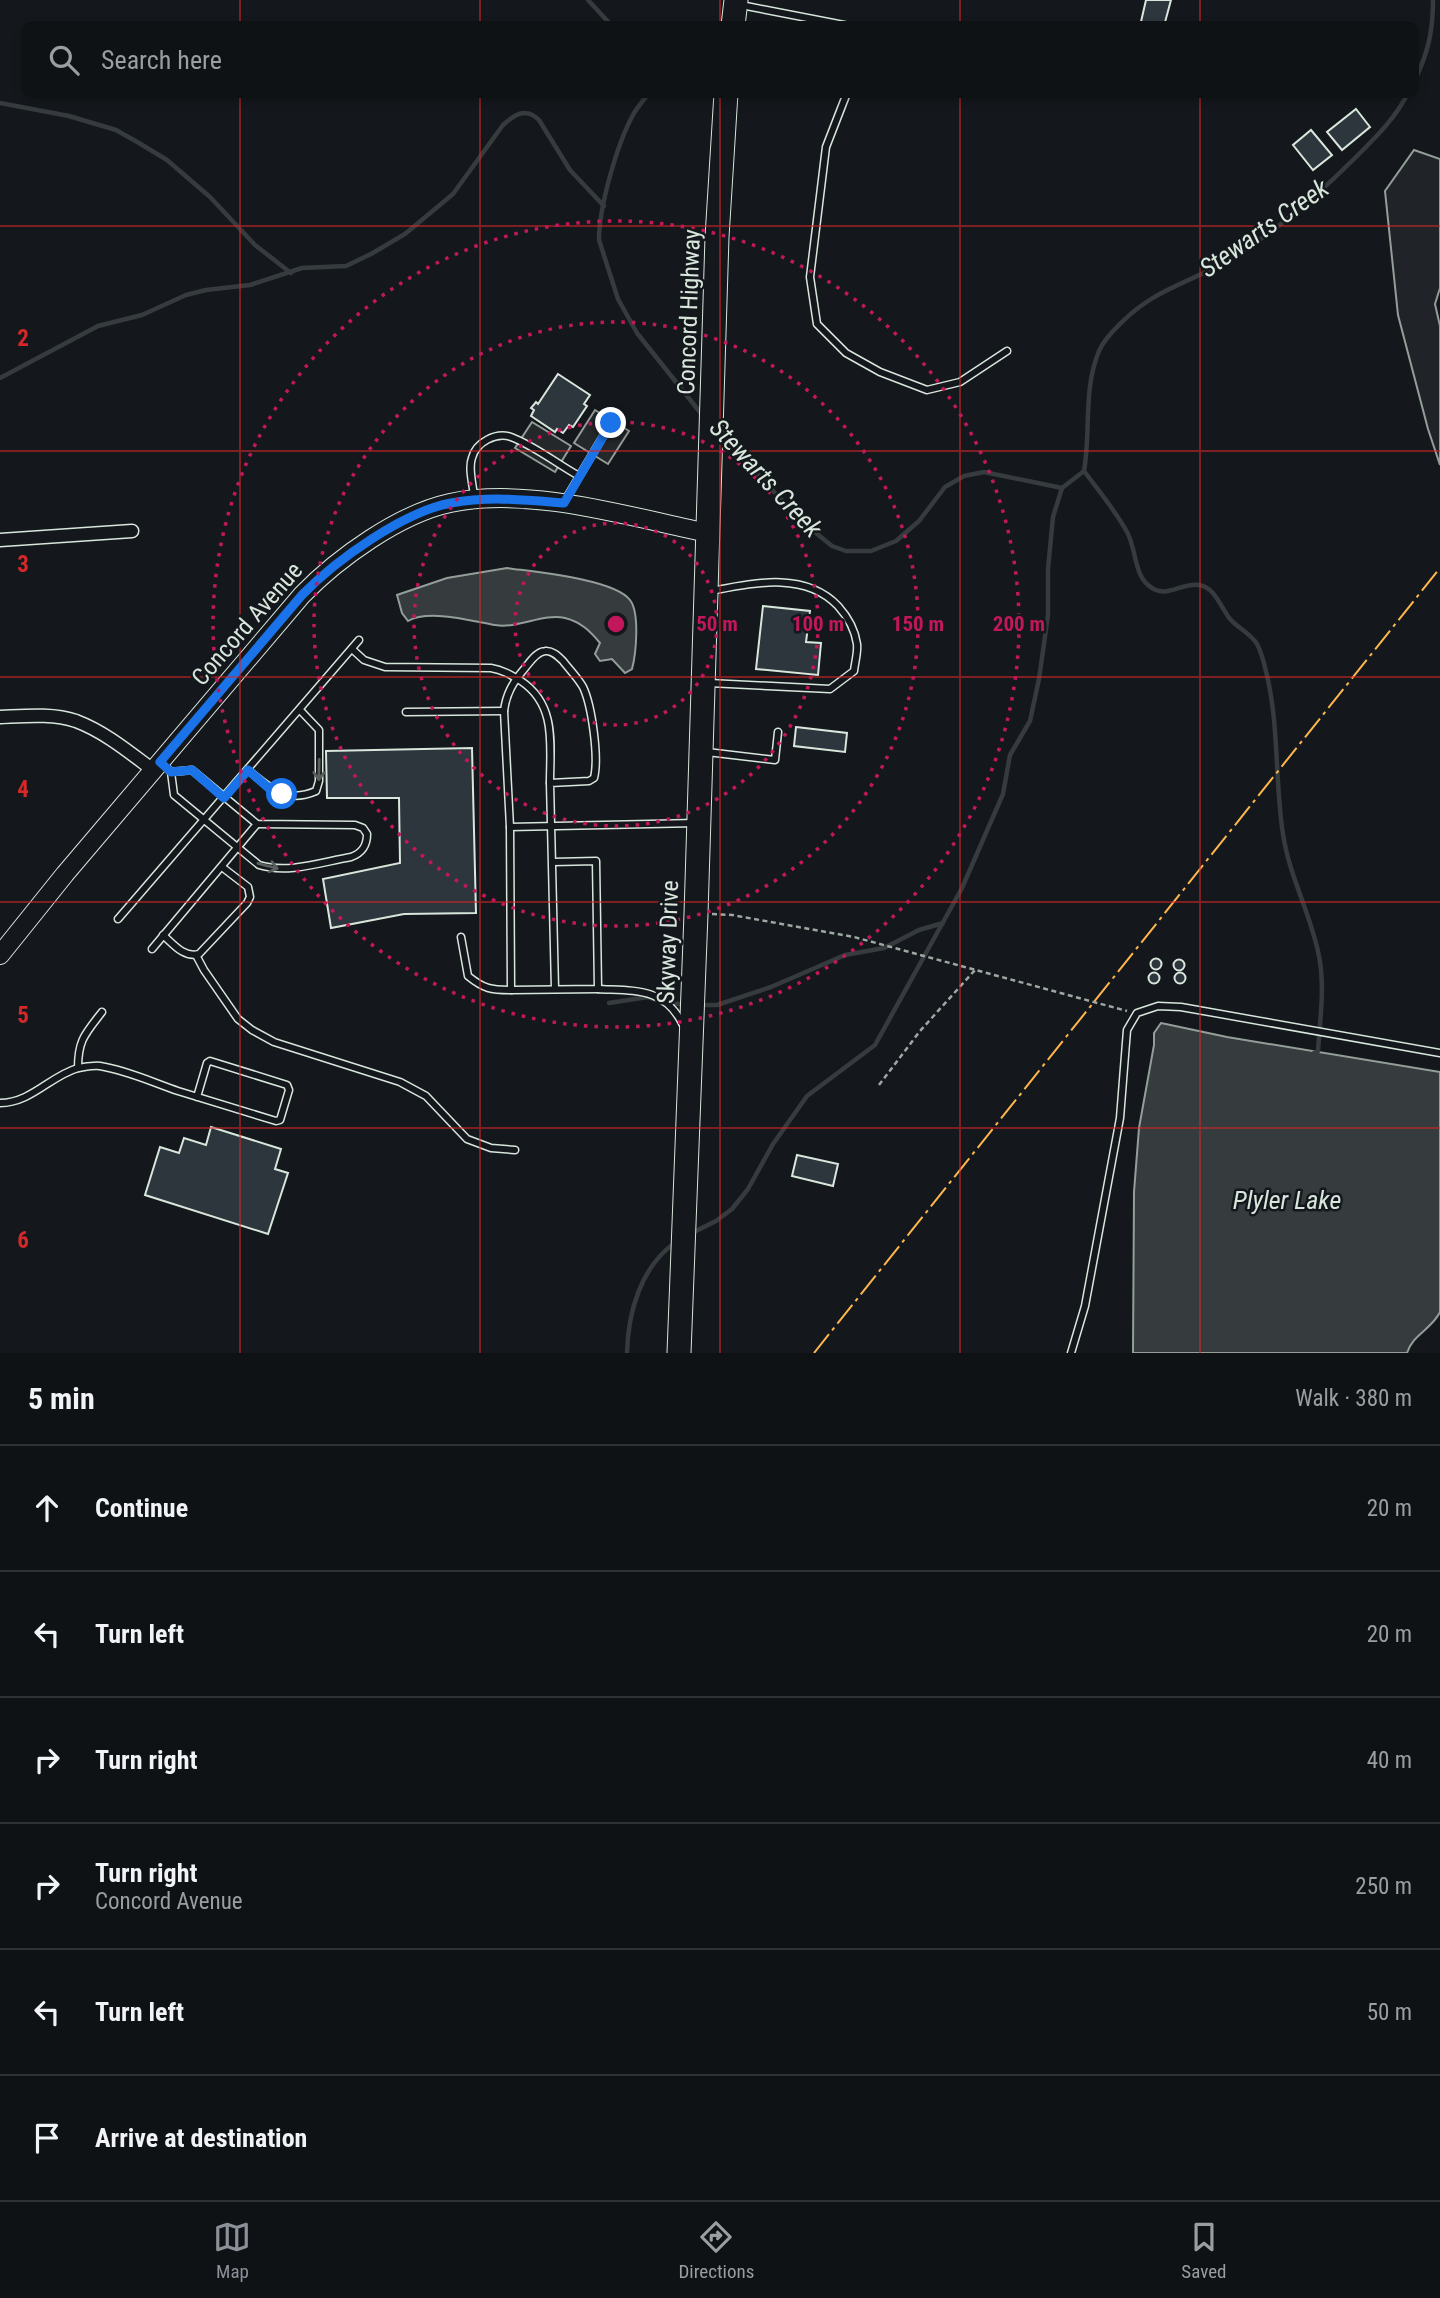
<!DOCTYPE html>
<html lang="en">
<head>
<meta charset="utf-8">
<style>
  :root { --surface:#0f1215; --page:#1d2022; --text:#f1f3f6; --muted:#9b9ea0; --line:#2f3234; --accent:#8c9099 }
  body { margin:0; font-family:"Roboto Condensed",sans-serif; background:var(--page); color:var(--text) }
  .stop { position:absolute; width:21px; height:21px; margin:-16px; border:5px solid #1a73e8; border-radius:50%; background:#fff }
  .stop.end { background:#1a73e8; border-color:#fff; box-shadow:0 2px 7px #0008 }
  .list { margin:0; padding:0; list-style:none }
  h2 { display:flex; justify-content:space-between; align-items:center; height:91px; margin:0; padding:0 28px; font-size:30px }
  h2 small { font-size:23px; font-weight:400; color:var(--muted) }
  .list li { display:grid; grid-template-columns:46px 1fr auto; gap:21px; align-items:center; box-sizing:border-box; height:126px; padding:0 28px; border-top:2px solid var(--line) }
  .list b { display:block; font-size:26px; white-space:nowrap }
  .list p { margin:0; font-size:23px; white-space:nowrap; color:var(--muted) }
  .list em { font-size:23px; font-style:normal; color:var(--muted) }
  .icon { flex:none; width:38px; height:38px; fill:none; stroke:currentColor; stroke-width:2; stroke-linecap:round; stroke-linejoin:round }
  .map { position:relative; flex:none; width:1440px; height:1353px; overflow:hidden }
  .search { position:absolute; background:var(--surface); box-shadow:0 4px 10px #0003; left:21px; right:21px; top:21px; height:77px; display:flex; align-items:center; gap:18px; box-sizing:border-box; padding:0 24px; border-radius:14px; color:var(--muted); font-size:26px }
  .sheet { height:847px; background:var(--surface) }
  nav { display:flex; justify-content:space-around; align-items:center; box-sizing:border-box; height:98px; border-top:2px solid var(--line); background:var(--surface); font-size:19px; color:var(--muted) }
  nav a { display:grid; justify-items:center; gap:4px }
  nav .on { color:var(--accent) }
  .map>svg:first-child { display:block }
</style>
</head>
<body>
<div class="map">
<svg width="1440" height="1353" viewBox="0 0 1440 1353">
  <rect width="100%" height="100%" fill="#14181c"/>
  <polygon fill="#202428" stroke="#939e99" stroke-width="2" points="1414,150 1440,159 1440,288 1435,304 1440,326 1440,465 1428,429 1398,315 1385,191"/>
  <g fill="#24282b" stroke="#939e99" stroke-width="2">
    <polygon points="595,410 629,431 608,464 574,443"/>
    <polygon points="532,422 571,446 555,472 515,448"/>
  </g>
  <g fill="#363b3e" stroke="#939e99" stroke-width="2">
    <path d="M507,568C535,572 614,579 630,600C640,613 636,654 632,669L625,673L612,659L600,661L595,654L600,643C590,631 581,622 565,618C543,613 518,629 495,625C472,621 429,609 408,621L402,613L397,595L447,578Z"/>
    <path d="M1161,1023L1227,1037L1440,1072V1312C1432,1329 1413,1334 1407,1353H1133L1134,1192L1139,1128L1154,1045V1033Z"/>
  </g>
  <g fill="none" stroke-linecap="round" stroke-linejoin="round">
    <g stroke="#363b3e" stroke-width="4.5">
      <polyline points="588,0 612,26"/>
      <path d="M1414,82C1428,53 1433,32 1433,0"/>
      <path d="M649,93C644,100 637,107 633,115C617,144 599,207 599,240L618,299L637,333L703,416"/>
      <polyline points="0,103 69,116 116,130 139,143 167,160 210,197 255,245 291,273"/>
      <path d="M0,378L98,326L142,315L186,295L206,290L250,285L302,268L346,266L371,254L405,234L453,194L503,125C515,114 526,107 539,120L570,170L604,206"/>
      <path d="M719,432L800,520L832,546L846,551H871L896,541L919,521L945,487L964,476L984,472L1062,488L1084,471C1091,431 1083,389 1099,351C1104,339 1114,330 1122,322C1155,289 1189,283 1227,261C1274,233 1316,197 1355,158C1375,138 1395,119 1408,93"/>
      <path d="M1084,471C1099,491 1115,510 1127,532C1136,548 1134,573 1148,585C1166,601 1180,582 1199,585C1215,587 1221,608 1230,619C1238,628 1251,634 1257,644C1263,655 1265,668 1268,680C1279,731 1275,783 1283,834C1289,876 1311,914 1319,956C1325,986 1320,1020 1318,1051L1314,1053"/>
      <polyline points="666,1002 685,1005"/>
      <polyline points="609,1003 648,997 654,999"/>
      <polyline points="701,1005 717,1005 771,987 845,955 884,948 919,930 943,923"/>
      <polyline points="690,1234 716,1221 732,1209 748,1189 773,1144 807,1096 875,1045 962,888 1003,794 1010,755 1030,721 1039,679 1048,615 1048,569 1053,517 1062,488"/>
      <path d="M627,1353C628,1312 641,1266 676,1242"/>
    </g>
  </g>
  <g fill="#2c363c" stroke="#d8e6dc" stroke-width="2">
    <polygon points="1146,0 1171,0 1164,26 1140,26"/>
    <polygon points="1356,109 1370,127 1342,150 1327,132"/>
    <polygon points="1311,130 1332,155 1313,170 1293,145"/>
    <polygon points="558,374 590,395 584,404 587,406 573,427 569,425 563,433 557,429 555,432 531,416 534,410 531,408 536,402 538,404"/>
    <polygon points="763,606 810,611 806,642 821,643 818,675 756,669"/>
    <polygon points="796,727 847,733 845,752 794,746"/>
    <polygon points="472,748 476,913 404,914 331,928 323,879 400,863 399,798 327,798 326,751"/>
    <circle cx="1156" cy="964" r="5.5"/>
    <circle cx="1179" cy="965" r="5.5"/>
    <circle cx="1154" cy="978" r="5.5"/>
    <circle cx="1180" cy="978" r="5.5"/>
    <polygon points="211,1127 281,1149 275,1169 288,1173 268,1234 145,1195 160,1147 179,1153 184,1138 206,1145"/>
    <polygon points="797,1155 838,1164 833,1186 792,1176"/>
  </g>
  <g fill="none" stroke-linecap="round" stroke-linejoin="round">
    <defs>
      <g id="lane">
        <polyline points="741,5 849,26"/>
        <polyline points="847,93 826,147 810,277 817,324 846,353 880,372 927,390 960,382 1007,351"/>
        <path d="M474,496C473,485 468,468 472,458C476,442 496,432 511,437C535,446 557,464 579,476"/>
        <polyline points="564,502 611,423"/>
        <path d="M352,649L364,660L385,667L491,668C503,670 511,675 521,681C557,705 550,745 550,783"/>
        <path d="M709,683L830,689L854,671C855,662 858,652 857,644C855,630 847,616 838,606C805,571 753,583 711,591"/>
        <polyline points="406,712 504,711"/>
        <polyline points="707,752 775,760 778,732"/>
        <path d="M162,763L171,772L174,795L259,865C288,874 322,862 351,857C362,853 367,846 367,834L363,828L355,825L257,824L192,770L171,772"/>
        <path d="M248,770C270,788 286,804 316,791L319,781V730L300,710"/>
        <path d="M510,827L504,711C506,694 513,682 525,668C530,662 536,652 545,651C552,650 558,656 563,661C569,669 578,678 583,687C592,706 599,758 594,778L589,781L550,783L555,989"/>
        <polyline points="553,862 596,861 598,989 511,990 510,827 696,823"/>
        <polyline points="118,919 359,640"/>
        <path d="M163,935C174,945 184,958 199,954L247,903L250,897L248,887L222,867"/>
        <path d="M461,937L468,976C484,989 491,990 511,990"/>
        <polyline points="152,949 257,824"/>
        <polyline points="196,955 204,970 238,1019 252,1030 274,1042 400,1082 426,1096 467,1139 491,1148 515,1150"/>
        <path d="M598,989C634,991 665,987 683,1025"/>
        <path d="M78,1068C78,1040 85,1034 102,1012"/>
        <path d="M0,1103C31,1103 50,1076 78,1068C85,1067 94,1065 100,1066C126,1070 152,1082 178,1091C210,1101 243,1111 276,1121L280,1120L289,1090L287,1085L210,1061L207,1063L197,1097"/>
        <polyline points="1071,1353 1085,1306 1120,1118 1127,1030 1137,1013 1158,1006 1181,1007 1440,1053"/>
      </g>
      <g id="street">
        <polyline points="0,540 132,531"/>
        <path d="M0,717C24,716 53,713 76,721C105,732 129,752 153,770"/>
      </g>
      <path id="secondary" d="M0,955L65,874L302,595C338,558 399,514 450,503C529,486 630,517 708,533"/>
      <g id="highway">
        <polyline points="733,26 736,0"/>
        <polyline points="679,1353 696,914 717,237 726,93"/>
      </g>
    </defs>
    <use href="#lane" stroke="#d8e6dc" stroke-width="9"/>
    <use href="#street" stroke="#d8e6dc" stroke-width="15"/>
    <use href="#secondary" stroke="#d8e6dc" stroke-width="20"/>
    <use href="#highway" stroke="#d8e6dc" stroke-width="25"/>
    <g stroke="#9da8a2" stroke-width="2.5" stroke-dasharray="5 3.5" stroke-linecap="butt">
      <polyline points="712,914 732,915 854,937 1127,1011"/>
      <polyline points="879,1085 920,1031 975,970"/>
    </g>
    <use href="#lane" stroke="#14181c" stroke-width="6"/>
    <use href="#street" stroke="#14181c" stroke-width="12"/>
    <use href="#secondary" stroke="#14181c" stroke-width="18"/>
    <use href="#highway" stroke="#14181c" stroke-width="23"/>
    <polyline stroke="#ffb74d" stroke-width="2" stroke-dasharray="24 5 3.5 5" stroke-linecap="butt" points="814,1353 1440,568"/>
  </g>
  <defs><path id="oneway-shaft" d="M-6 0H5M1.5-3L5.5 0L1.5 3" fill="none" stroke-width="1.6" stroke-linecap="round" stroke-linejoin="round" transform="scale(1.75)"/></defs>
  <g stroke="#59605f">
    <use href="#oneway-shaft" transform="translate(319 770) rotate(91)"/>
    <use href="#oneway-shaft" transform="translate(268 866) rotate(15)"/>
  </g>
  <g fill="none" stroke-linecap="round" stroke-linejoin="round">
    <path stroke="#1a73e8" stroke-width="9" d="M282,794L271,790L248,770L224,798L192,770L171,772L160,762L302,595C336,560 403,512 451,503C489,496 526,500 564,503L611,423"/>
  </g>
  <path fill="none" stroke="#d62828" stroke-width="2" stroke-opacity="0.55" d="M240,0V26M480,0V26M720,0V26M960,0V26M1200,0V26M240,93V1353M480,93V1353M720,93V1353M960,93V1353M1200,93V1353M0,226H1440M0,451H1440M0,677H1440M0,902H1440M0,1128H1440"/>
  <g fill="none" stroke="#c2185b" stroke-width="3.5" stroke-dasharray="3.5 7">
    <circle cx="616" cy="624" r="101"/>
    <circle cx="616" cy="624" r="202"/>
    <circle cx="616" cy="624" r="302"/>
    <circle cx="616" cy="624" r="403"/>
  </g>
  <g text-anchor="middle" stroke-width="5" stroke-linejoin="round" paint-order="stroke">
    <g font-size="24" fill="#d8e6dc" stroke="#14181c">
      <text transform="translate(689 312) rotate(-88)" y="8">Concord Highway</text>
      <text transform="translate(247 624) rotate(-49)" y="8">Concord Avenue</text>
      <text transform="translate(668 942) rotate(-88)" y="8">Skyway Drive</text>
    </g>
    <g font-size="26" font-style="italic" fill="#d8e6dc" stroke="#14181c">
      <text transform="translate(1264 228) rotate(-35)" y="9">Stewarts Creek</text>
      <text transform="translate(766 478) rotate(47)" y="9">Stewarts Creek</text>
      <text x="1287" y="1209">Plyler Lake</text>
    </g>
  </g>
  <g font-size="23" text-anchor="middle" font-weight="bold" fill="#d62828" stroke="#14181c" stroke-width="5" stroke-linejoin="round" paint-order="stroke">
    <text x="23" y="346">2</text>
    <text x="23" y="572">3</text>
    <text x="23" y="797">4</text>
    <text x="23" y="1023">5</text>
    <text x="23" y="1248">6</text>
  </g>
  <circle cx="616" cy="624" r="10" fill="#c2185b" stroke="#14181c" stroke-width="3.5"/>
  <g font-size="21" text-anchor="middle" font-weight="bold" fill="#c2185b" stroke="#14181c" stroke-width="5" stroke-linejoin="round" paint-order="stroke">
    <text x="717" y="631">50 m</text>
    <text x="818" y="631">100 m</text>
    <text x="918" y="631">150 m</text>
    <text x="1019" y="631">200 m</text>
  </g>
</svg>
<div class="stop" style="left:282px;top:794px"></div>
<div class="stop end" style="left:611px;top:423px"></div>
<div class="search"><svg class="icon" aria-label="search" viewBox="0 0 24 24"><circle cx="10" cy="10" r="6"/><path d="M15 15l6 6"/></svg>Search here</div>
</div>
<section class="sheet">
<h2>5 min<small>Walk · 380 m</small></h2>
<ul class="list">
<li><svg class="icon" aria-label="ahead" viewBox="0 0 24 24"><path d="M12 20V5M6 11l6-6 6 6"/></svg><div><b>Continue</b></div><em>20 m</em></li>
<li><svg class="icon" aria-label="left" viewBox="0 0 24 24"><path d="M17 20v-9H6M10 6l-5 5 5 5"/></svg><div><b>Turn left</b></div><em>20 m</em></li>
<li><svg class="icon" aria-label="right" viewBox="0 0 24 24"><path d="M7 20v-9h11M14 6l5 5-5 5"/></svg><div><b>Turn right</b></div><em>40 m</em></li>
<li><svg class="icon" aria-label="right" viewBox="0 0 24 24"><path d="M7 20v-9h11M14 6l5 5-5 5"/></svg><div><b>Turn right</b><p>Concord Avenue</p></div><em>250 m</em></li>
<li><svg class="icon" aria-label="left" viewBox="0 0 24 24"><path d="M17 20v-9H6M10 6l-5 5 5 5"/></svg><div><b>Turn left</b></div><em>50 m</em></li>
<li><svg class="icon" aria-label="arrive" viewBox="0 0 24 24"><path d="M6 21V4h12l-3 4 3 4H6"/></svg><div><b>Arrive at destination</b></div></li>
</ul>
</section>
<nav>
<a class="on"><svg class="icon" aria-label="map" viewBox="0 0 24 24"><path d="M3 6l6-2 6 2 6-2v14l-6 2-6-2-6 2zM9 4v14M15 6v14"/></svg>Map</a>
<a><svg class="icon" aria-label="directions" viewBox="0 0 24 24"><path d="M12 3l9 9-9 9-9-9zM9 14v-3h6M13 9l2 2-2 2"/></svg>Directions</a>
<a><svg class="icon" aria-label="saved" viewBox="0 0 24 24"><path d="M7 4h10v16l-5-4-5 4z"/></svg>Saved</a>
</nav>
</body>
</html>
